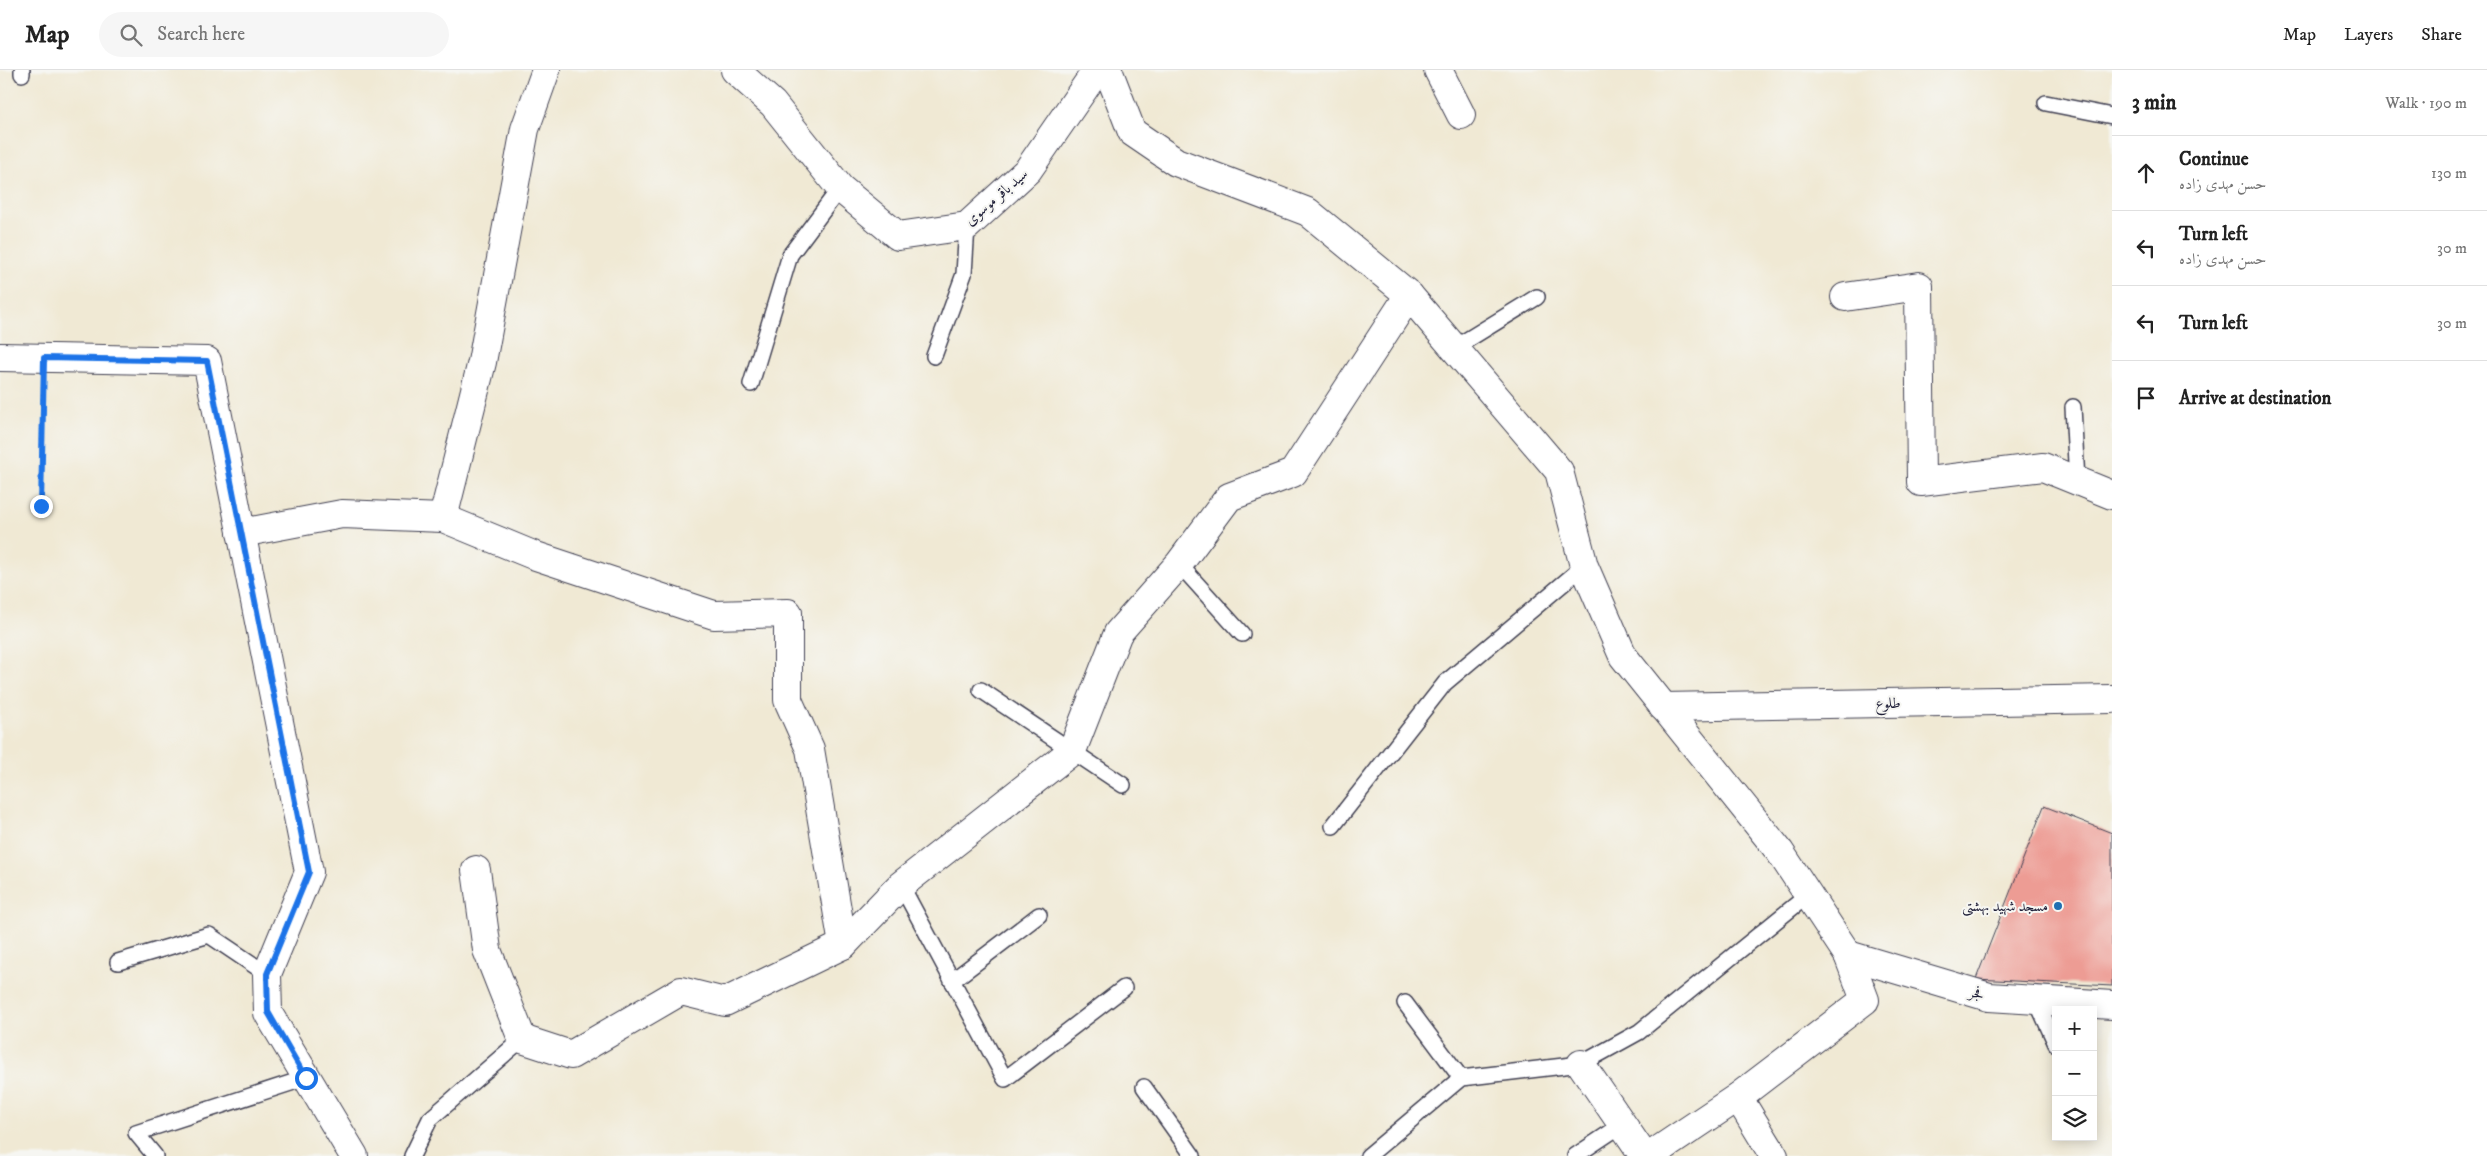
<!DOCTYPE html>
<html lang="en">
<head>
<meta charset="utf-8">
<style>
  :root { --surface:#fff; --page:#f6f6f6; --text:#222; --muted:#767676; --line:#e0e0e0 }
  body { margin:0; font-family:"IM FELL DW Pica",Amiri,serif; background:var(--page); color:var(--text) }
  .controls { position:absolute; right:15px; bottom:15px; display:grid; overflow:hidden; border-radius:0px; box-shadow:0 2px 12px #0003 }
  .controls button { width:45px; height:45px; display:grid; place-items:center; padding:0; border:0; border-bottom:1px solid var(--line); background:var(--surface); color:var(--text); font:25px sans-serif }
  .stop { position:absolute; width:15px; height:15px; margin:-11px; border:4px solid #1a73e8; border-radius:50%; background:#fff }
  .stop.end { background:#1a73e8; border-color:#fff; box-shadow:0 1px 5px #0008 }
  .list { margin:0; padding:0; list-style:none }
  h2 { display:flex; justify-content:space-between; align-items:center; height:65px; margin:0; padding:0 20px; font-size:21px }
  h2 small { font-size:16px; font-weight:400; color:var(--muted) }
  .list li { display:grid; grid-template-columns:32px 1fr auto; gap:15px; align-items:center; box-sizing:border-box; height:75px; padding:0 20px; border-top:1px solid var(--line) }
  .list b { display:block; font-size:19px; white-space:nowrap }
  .list p { margin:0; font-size:16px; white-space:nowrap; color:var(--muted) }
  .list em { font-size:16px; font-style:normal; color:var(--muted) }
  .icon { flex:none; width:28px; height:28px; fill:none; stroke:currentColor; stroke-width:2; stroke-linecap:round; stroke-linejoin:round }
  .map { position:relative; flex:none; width:2112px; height:1086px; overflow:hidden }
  header { display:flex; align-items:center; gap:30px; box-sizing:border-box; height:70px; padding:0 25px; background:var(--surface); border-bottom:1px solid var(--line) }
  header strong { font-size:24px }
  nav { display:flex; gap:28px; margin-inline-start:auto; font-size:18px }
  .search { width:350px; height:45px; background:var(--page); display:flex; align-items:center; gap:12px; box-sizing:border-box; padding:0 18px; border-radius:28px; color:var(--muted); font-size:19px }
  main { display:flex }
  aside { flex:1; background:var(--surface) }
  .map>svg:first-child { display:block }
</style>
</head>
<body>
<header>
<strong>Map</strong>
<div class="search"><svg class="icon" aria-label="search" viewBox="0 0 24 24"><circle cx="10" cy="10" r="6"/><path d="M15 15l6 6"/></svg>Search here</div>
<nav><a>Map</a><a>Layers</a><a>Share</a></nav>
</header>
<main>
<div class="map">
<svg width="2112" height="1086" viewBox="0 0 2112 1086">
  <rect width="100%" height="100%" fill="#f6f6f2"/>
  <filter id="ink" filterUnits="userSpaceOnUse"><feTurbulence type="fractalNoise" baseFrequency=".02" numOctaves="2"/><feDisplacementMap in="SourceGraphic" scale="10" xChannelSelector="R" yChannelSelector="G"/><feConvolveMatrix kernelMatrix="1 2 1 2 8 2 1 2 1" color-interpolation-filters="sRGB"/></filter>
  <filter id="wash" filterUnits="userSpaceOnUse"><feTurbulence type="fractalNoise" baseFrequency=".0096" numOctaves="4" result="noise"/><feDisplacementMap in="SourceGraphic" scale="20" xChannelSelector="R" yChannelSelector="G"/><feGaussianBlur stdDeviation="1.12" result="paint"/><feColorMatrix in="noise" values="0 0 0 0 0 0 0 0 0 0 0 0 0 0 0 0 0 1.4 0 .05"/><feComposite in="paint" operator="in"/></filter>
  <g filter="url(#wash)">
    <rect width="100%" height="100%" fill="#f0e9d4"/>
    <g id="blocks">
      <polygon fill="#ed9c94" points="2044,736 2112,763 2112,916 1976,909"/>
    </g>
  </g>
  <g filter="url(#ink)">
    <use href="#blocks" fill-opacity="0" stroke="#414052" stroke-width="1"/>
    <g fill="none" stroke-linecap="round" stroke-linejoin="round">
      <defs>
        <g id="lane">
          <polyline points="22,0 22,4"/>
          <polyline points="2046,33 2112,46"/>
          <polyline points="1454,278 1537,227"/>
          <polyline points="934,286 964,204 967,156"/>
          <polyline points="751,314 790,185 840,118"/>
          <polyline points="2073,337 2077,411"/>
          <polyline points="1179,494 1242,564"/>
          <polyline points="981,620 1123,715"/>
          <polyline points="1333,756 1445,613 1584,496"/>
          <polyline points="901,815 1005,1009 1124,918"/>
          <polyline points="118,892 209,865 267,904"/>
          <polyline points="952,911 1039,845"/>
          <polyline points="2036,930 2056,974"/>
          <polyline points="1405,933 1461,1008"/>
          <polyline points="1144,1017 1193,1086"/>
          <polyline points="155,1086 136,1063 306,1008"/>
          <polyline points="412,1086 430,1049 522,969"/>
          <polyline points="1368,1086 1461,1008 1581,994 1639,962 1808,825"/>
          <polyline points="1575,1086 1623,1054"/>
        </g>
        <g id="street">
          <polyline points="735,0 773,34 840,118 898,166 967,156 1028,100 1097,0"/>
          <polyline points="1108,0 1132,62 1176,92 1308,142 1409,225 1559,401 1584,496 1623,586 1780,782 1848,885 1865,930 1738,1027 1650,1086"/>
          <polyline points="1438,0 1461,45"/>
          <polyline points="1845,227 1919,216 1921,412 2043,397 2112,425"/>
          <polyline points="0,287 207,291 309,802 267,904 268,943 354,1086"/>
          <polyline points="443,448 482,292 525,59 546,0"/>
          <polyline points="241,463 342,444 443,448 533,485 714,545 788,543 788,630 810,679 843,875"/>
          <polyline points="1663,637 2112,629"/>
          <polyline points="476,800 487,880 522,969 571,985 681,921 725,932 843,875 901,815 1072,681 1118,563 1179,494 1229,427 1293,403 1409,225"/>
          <polyline points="1848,885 1989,927 2112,935"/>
          <polyline points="1581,994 1644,1086"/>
          <polyline points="1738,1027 1774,1086"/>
        </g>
      </defs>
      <use href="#lane" stroke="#414052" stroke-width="18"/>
      <use href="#street" stroke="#414052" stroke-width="30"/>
      <polyline stroke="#414052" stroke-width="3" stroke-dasharray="1 4" stroke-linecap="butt" points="41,435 43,321"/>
      <use href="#lane" stroke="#fff" stroke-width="15"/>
      <use href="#street" stroke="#fff" stroke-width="28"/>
    </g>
  </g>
  <g fill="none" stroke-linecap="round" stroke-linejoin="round" filter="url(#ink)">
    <polyline stroke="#1a73e8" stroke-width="6" points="41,436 44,288 207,291 309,802 267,904 268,942 306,1008"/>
  </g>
  <circle fill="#1f6fb2" stroke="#f6f6f2" stroke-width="2" cx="2058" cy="836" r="5"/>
  <g text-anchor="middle" stroke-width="4" stroke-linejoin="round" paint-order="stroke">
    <g font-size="15" fill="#22223b" stroke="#f6f6f2">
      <text transform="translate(996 127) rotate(-41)" y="5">سید باقر موسوی</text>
      <text transform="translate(1888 633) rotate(-1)" y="5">طلوع</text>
      <text transform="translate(1977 923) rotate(15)" y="5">فجر</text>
    </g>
    <g font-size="15" fill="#22223b" stroke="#f6f6f2" text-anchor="end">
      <text x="2048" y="841">مسجد شهید بهشتی</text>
    </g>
  </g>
</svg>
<div class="controls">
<button>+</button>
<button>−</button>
<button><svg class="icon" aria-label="layers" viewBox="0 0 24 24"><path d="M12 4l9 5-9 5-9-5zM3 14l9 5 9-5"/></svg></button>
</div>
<div class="stop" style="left:306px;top:1008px"></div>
<div class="stop end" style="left:41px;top:436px"></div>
</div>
<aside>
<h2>3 min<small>Walk · 190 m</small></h2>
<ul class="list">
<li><svg class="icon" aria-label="ahead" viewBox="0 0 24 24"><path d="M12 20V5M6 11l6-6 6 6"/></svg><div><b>Continue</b><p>حسن مهدی زاده</p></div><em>130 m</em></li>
<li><svg class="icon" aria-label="left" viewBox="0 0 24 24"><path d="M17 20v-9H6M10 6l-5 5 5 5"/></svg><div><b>Turn left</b><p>حسن مهدی زاده</p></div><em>30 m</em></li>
<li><svg class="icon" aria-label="left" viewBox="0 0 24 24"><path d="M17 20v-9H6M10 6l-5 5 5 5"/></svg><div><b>Turn left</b></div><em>30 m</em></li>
<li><svg class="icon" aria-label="arrive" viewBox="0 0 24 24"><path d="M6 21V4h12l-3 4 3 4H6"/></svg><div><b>Arrive at destination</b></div></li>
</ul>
</aside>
</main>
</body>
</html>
